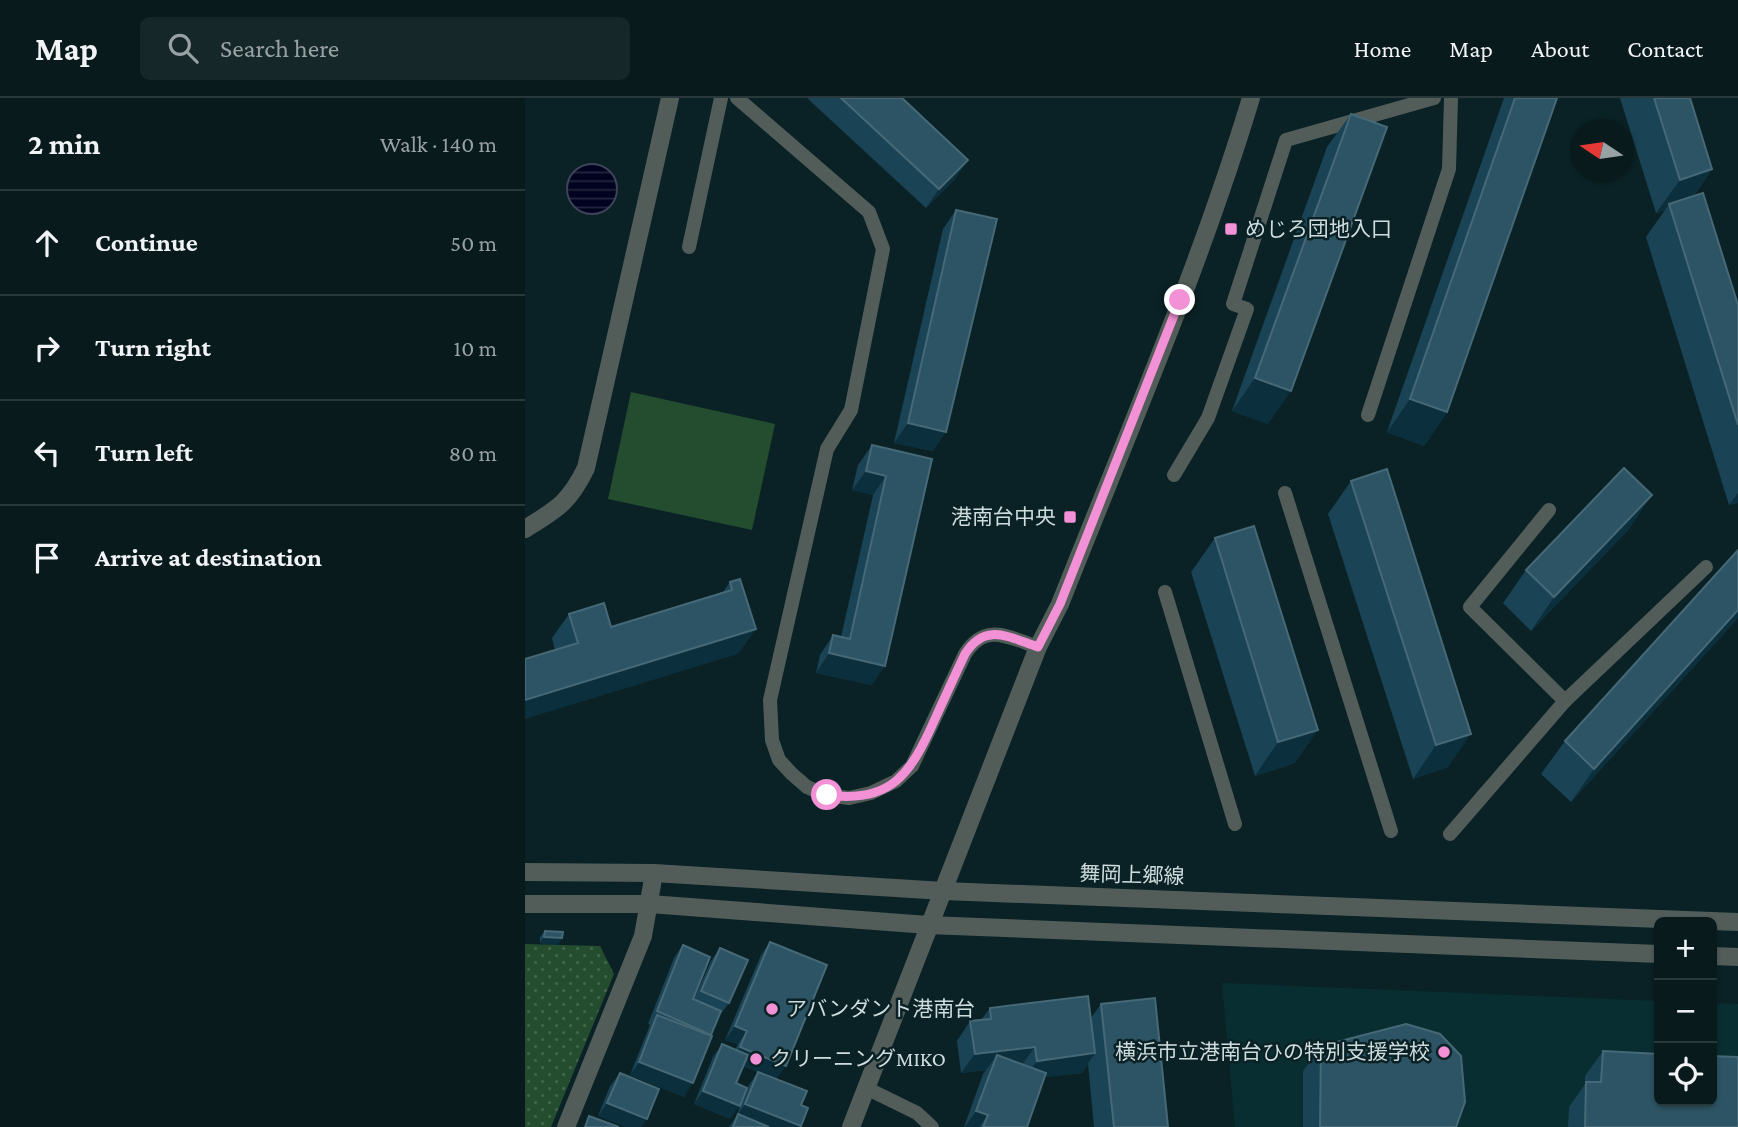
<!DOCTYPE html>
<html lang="en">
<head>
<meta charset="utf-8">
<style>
  :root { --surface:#081a1c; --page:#162729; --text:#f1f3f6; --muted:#98a1a3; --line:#29383b }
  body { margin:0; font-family:"Crimson Pro","Noto Sans JP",serif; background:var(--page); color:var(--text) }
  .controls { position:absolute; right:21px; bottom:21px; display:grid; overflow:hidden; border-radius:10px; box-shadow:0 2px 5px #0004 }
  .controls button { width:63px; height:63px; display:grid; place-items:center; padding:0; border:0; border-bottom:2px solid var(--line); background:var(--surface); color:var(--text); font:35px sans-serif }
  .compass { position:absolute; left:1045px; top:21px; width:63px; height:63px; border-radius:50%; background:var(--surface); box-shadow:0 2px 5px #0004; rotate:283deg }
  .stop { position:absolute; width:21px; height:21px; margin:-16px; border:5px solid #f391d6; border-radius:50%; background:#fff }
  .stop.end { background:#f391d6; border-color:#fff; box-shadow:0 2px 7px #0008 }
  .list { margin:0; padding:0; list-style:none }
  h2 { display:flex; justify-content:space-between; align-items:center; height:91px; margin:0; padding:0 28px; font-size:30px }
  h2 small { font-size:23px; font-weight:400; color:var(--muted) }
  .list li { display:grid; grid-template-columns:46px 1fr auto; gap:21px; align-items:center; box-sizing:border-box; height:105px; padding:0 28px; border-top:2px solid var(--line) }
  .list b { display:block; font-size:26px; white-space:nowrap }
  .list em { font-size:23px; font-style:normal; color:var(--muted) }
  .icon { flex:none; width:38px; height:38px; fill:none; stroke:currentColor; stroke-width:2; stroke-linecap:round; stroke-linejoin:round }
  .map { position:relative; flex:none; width:1213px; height:1029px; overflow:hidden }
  header { display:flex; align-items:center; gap:42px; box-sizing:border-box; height:98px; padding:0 35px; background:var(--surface); border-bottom:2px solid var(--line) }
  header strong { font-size:33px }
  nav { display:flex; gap:38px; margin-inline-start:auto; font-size:24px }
  .search { width:490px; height:63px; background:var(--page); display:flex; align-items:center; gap:18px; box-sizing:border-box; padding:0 24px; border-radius:10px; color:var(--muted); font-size:26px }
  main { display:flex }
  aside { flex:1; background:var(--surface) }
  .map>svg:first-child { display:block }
</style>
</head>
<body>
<header>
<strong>Map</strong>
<div class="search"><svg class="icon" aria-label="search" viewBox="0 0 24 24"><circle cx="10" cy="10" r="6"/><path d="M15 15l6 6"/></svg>Search here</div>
<nav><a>Home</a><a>Map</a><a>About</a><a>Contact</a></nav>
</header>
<main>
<aside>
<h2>2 min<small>Walk · 140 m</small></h2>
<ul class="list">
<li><svg class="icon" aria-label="ahead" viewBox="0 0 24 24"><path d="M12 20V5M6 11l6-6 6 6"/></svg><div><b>Continue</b></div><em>50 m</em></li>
<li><svg class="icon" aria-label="right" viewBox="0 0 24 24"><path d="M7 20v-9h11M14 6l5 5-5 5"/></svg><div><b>Turn right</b></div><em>10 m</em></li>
<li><svg class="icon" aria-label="left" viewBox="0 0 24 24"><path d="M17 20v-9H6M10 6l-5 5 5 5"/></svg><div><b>Turn left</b></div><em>80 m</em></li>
<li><svg class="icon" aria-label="arrive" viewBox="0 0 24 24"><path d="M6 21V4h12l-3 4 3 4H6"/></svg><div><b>Arrive at destination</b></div></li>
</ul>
</aside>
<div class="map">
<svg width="1213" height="1029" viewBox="0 0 1213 1029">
  <defs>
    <pattern id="park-dots" width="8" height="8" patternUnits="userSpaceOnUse" patternTransform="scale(1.75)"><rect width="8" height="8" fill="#244c2e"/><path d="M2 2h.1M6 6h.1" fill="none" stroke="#43654c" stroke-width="1.8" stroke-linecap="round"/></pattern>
    <pattern id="water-rules" width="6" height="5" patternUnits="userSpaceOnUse" patternTransform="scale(1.75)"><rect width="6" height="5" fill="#00021f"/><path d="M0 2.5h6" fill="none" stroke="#24263f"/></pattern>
  </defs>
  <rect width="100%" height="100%" fill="#0a2225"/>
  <polygon fill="#092e31" points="697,885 1134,903 1134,1003 1187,1003 1187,905 1213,906 1213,1029 710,1029"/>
  <polygon fill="#244c2e" points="106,294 250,326 227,432 83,401"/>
  <polygon fill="url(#park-dots)" points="0,846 75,848 89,876 26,1029 0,1029"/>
  <circle fill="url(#water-rules)" stroke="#3e4358" stroke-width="2" cx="67" cy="91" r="25"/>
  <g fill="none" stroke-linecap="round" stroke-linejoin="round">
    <g stroke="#525d5a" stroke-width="14">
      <path d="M212,0L344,114L358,151L326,312L302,351L245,602L247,642L254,662L267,676L282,689L301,697L324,700L346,695L371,683L387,668L440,556C460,524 483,539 513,549"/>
      <polyline points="164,149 196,0"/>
      <polyline points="843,317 924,71 926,0"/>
      <polyline points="649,377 683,320 722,211 708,206 761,42 909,0"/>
      <polyline points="760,395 866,733"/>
      <polyline points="1024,412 945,509 1040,603"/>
      <polyline points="640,494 710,726"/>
      <polyline points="925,736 1040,603 1181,469"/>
      <polyline points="341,990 392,1015 407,1029"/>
    </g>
    <path stroke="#525d5a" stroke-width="18" d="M0,431C32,411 44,405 61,370L145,0"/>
    <polyline stroke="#525d5a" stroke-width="18" points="41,1029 118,838 129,775"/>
    <g stroke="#525d5a" stroke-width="18">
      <polyline points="0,774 129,775 419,793 1213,824"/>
      <polyline points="0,806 125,806 403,827 1134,856"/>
      <polyline points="1187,858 1213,859"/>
      <path d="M326,1029L513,549L535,506C601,339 674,172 726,0"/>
    </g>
  </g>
  <g fill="#1a4355">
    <polygon points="282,0 377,0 430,81 401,110"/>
    <polygon points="979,0 1032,0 922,314 899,348 862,334"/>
    <polygon points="1095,0 1165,0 1187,71 1168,99 1213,207 1213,405 1204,407 1121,139 1140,112 1131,115"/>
    <polygon points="826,16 743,326 707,313 802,49"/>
    <polygon points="431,112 408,353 369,345 418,131"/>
    <polygon points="347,347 407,361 347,587 291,575 295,557 308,537 316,539 348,397 327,392 333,367"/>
    <polygon points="826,383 923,669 888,681 803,416"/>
    <polygon points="1104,431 1006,533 978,505 1001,472"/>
    <polygon points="690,440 770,665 730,678 666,474"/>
    <polygon points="215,481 213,556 30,552 27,540 44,516 86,529 198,494 205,484"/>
    <polygon points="1213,520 1046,704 1016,676 1040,643"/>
    <polygon points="20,833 33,847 15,845 15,839"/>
    <polygon points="245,844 252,981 276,1007 275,1029 204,1029 211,1019 224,987 233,974 218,968 211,985 205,1021 169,1006 188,959 197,946 210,952 213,946 200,942 236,857"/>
    <polygon points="158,847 169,901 186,863 195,850 204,905 194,918 159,999 105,977 125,927 123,926 149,860"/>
    <polygon points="576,906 643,1029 569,1029 563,966 557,975 520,979 502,1029 439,1029 458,976 461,972 436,975 432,943 445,923 456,922 465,910 566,920"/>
    <polygon points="796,948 931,1029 778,1029 778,973"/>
    <polygon points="1078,953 1213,1029 1043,1029 1044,1009 1060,986 1060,978"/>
    <polygon points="95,975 116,1029 73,1018 85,988"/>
  </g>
  <g fill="#0b2f3c">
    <polygon points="443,62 430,81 401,110 414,91"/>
    <polygon points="1187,71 1164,104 1144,106 1140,112 1131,115 1155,82"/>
    <polygon points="730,280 766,293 743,326 707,313"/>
    <polygon points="885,301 922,314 899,348 862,334"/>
    <polygon points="383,325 421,334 408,353 369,345"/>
    <polygon points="341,373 361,378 348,397 327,392"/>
    <polygon points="1213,395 1213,405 1204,407"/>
    <polygon points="1127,397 1104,431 1006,533 1029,499"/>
    <polygon points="1213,512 1213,520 1046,704 1069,671"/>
    <polygon points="231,531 213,556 0,621 0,602"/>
    <polygon points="304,555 360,568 347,587 291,575"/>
    <polygon points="793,632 770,665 730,678 753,644"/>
    <polygon points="946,636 923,669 888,681 911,647"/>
    <polygon points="19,839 37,840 33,847 15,845"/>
    <polygon points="210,928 222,933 213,946 200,942"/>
    <polygon points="215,949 261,968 251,981 206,963"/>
    <polygon points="510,949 496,968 472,957 461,972 436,975 450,956"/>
    <polygon points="570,955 557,975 498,982 512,963"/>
    <polygon points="114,964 168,985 159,999 105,977"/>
    <polygon points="178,993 215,1008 205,1021 169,1006"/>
    <polygon points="82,1005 122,1021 116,1029 100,1029 73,1018"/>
    <polygon points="220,1006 276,1028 275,1029 235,1029 213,1016 211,1019"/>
    <polygon points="451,1013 463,1017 454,1029 440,1029"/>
  </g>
  <g fill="#2d5464" stroke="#466977" stroke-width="2">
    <polygon points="316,0 377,0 443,62 414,91"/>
    <polygon points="990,0 1032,0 922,314 885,301"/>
    <polygon points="1129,0 1165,0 1187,71 1155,82"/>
    <polygon points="826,16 862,29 766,293 730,280"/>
    <polygon points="1178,95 1213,207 1213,327 1144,106"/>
    <polygon points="431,112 472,121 421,334 383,325"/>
    <polygon points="347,347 407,361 360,568 304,555 308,537 325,541 361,378 341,373"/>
    <polygon points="1099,370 1127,397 1029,499 1001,472"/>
    <polygon points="862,371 946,636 911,647 826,383"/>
    <polygon points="729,428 793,632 753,644 690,440"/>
    <polygon points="1213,452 1213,512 1069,671 1040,643"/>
    <polygon points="215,481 231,531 0,602 0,561 53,545 44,516 79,505 86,529 207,492 205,484"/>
    <polygon points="20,833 38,834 37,840 19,839"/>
    <polygon points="245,844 302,867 261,968 215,949 222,933 210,928"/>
    <polygon points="158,847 185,859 168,901 196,913 186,937 132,913"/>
    <polygon points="195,850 223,862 204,905 176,893"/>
    <polygon points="563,898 570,955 512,963 510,949 450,956 445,923 466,921 465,910"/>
    <polygon points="630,900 643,1029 589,1029 576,906"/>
    <polygon points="132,917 187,938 168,985 114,964"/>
    <polygon points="881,926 915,936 936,958 940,1004 931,1029 795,1029 796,948"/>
    <polygon points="197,946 223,957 211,985 222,990 215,1008 178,993"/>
    <polygon points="1078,953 1134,956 1134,1003 1187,1003 1187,958 1213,959 1213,1029 1060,1029 1061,984 1076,984"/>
    <polygon points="472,957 521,975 502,1029 458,1029 463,1017 451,1013"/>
    <polygon points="233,974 282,993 276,1007 283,1010 276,1028 220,1006"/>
    <polygon points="95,975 134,991 122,1021 82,1005"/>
    <polygon points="213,1016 244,1029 208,1029"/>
    <polygon points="64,1018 94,1029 60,1029"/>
  </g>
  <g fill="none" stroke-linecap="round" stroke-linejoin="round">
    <path stroke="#f391d6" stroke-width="9" d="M302,697C367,706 386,675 410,621C420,599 430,577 440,556C460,524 483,539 513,549L535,506L655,202"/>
  </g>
  <g fill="#f391d6" stroke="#0a2225" stroke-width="2.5">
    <rect x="699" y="124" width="14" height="14" rx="3.5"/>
    <rect x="538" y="412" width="14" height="14" rx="3.5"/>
    <circle cx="247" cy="911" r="7"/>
    <circle cx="919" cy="954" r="7"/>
    <circle cx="231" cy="961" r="7"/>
  </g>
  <g text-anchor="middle" stroke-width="5" stroke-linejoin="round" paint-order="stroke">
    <g font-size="21" fill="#cedcde" stroke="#0a2225" text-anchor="start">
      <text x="720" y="138">めじろ団地入口</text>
      <text x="531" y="426" text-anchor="end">港南台中央</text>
      <text x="261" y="918">アバンダント港南台</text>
      <text x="905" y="961" text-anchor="end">横浜市立港南台ひの特別支援学校</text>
      <text x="245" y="968">クリーニングMIKO</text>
    </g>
    <g font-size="21" fill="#cedcde" stroke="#0a2225">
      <text transform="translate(607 777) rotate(2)" y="7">舞岡上郷線</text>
    </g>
  </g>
</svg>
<div class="controls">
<button>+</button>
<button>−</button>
<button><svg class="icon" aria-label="locate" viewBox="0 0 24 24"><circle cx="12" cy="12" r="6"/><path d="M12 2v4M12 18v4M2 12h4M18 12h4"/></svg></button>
</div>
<svg class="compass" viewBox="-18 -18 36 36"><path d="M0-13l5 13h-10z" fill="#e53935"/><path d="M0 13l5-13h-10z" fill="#98a1a3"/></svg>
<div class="stop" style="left:302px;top:697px"></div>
<div class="stop end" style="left:655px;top:202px"></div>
</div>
</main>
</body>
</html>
